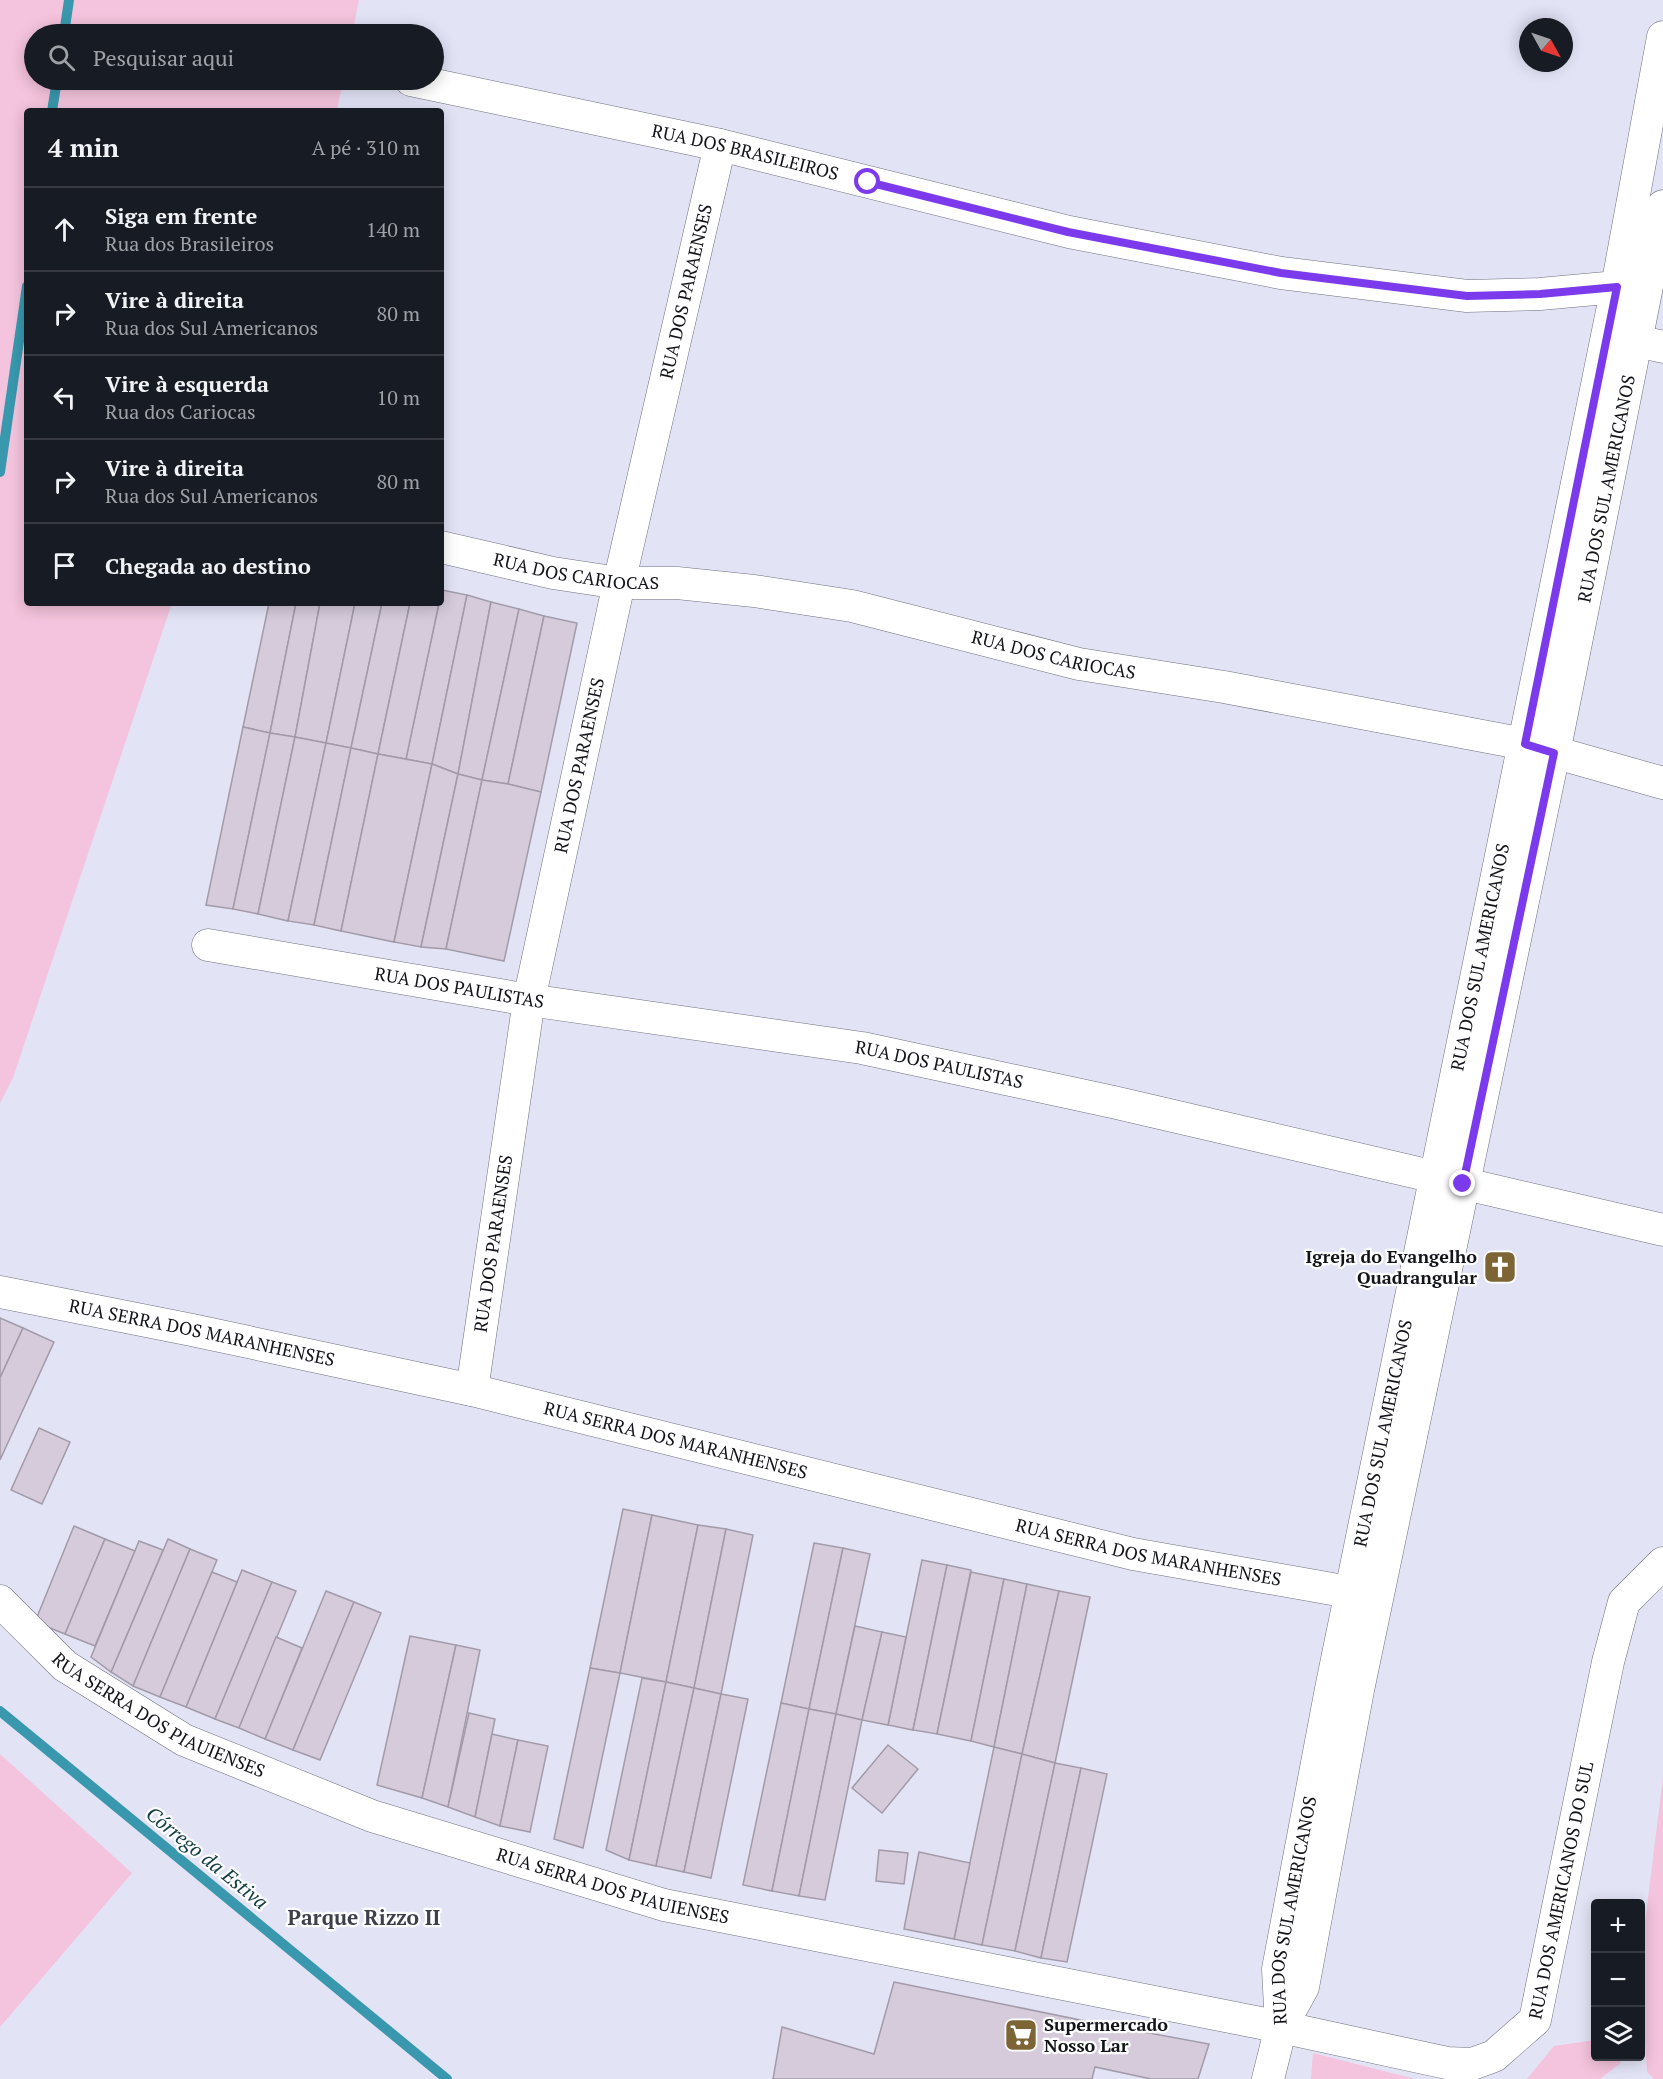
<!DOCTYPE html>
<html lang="pt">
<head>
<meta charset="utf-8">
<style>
  :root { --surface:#171b24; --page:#242831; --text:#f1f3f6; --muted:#9ea1a6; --line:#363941 }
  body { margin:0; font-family:"PT Serif",serif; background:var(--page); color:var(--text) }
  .controls { position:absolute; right:18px; bottom:18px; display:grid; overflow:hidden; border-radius:6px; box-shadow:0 3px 15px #0003 }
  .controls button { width:54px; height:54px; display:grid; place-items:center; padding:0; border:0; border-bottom:2px solid var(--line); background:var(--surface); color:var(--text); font:30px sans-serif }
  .compass { position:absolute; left:1519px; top:18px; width:54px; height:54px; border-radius:50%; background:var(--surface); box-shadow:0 3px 15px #0003; rotate:130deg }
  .stop { position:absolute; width:18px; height:18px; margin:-14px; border:4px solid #7c3aed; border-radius:50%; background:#fff }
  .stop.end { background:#7c3aed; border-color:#fff; box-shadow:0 2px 6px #0008 }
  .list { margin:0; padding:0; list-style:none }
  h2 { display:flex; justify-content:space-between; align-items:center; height:78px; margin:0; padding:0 24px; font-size:26px }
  h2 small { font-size:20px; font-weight:400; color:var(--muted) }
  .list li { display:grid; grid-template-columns:39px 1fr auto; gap:18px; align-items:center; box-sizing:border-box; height:84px; padding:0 24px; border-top:2px solid var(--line) }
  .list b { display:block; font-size:22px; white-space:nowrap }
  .list p { margin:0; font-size:20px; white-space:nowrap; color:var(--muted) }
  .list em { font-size:20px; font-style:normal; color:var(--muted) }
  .icon { flex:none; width:33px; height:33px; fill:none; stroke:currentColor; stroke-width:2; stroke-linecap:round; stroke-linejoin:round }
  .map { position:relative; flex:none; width:1663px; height:2079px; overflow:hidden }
  .search { position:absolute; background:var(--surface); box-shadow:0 3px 15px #0003; left:24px; top:24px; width:420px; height:66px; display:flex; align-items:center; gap:15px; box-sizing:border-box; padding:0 21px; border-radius:33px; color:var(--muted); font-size:22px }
  .panel { position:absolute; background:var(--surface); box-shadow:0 3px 15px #0003; left:24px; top:108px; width:420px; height:498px; border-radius:6px }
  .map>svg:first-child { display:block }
</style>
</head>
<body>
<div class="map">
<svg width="1663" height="2079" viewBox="0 0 1663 2079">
  <rect width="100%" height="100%" fill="#e2e4f6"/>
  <g fill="#f4c3dd">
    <polygon points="0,0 359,0 352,34 34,34 34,80 343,80 337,111 27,111 27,603 172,603 13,1078 0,1103"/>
    <polygon points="0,1754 132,1873 0,2027"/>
    <polygon points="1663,1777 1663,2079 1654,2079 1647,2072 1640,1963"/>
    <polygon points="1595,2040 1596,2056 1619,2057 1621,2063 1600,2079 1527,2079 1554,2046"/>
    <polygon points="1313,2053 1415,2079 1311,2079"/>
  </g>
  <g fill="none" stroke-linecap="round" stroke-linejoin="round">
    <g stroke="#3998ad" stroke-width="10">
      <polyline points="64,34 69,0"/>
      <polyline points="52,111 57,80"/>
      <polyline points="0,472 27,286"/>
      <polyline points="0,1711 447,2079"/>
    </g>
  </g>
  <g fill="#d5cbdb" stroke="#a39aa9" stroke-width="1.5">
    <polygon points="442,590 467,595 432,764 406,759 439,603 441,603"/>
    <polygon points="467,595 491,602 458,774 432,764"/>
    <polygon points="491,602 519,609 482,780 458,774"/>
    <polygon points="269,603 296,603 270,733 243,727"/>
    <polygon points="296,603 320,603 295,737 270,733"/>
    <polygon points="320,603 355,603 326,743 295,737"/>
    <polygon points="355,603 382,603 351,748 326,743"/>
    <polygon points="382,603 410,603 378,754 351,748"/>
    <polygon points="410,603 439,603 406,759 378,754"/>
    <polygon points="519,609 544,616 508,784 482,780"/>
    <polygon points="544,616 577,623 541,792 508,784"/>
    <polygon points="243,727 270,733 233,909 206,905"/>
    <polygon points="270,733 295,737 258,914 233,909"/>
    <polygon points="295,737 326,743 288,921 258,914"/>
    <polygon points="326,743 351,748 314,925 288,921"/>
    <polygon points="351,748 378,754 341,931 314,925"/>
    <polygon points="378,754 432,764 394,942 341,931"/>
    <polygon points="432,764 458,774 421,947 394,942"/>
    <polygon points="458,774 482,780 446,949 421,947"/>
    <polygon points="482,780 508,784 541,792 504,961 446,949"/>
    <polygon points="0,1318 23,1328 0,1378"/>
    <polygon points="23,1328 54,1342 0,1460 0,1378"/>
    <polygon points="39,1428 70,1442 42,1504 11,1490"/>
    <polygon points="623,1509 652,1515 620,1673 590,1668"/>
    <polygon points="652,1515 698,1525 666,1682 620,1673"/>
    <polygon points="698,1525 726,1529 694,1688 666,1682"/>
    <polygon points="74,1526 105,1539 65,1634 35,1622"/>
    <polygon points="726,1529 753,1535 721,1694 694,1688"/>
    <polygon points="105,1539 135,1551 95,1646 65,1634"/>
    <polygon points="168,1539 190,1549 133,1686 111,1672"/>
    <polygon points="139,1541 163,1550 111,1672 91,1657"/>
    <polygon points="814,1543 843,1548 809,1709 781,1703"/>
    <polygon points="843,1548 870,1554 836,1714 809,1709"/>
    <polygon points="190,1549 217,1560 160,1697 133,1686"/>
    <polygon points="922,1560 947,1565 913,1730 888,1725"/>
    <polygon points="947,1565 971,1570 937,1734 913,1730"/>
    <polygon points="242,1570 272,1582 215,1719 186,1707"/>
    <polygon points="212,1572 237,1582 186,1707 160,1697"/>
    <polygon points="971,1572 1004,1579 971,1741 937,1734"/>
    <polygon points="1004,1579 1027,1584 994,1747 971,1741"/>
    <polygon points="272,1582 296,1591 239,1728 215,1719"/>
    <polygon points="1027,1584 1059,1591 1022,1754 994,1747"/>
    <polygon points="326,1591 354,1602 293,1750 265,1739"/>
    <polygon points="1059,1591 1090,1597 1055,1763 1022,1754"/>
    <polygon points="354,1602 381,1613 320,1760 293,1750"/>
    <polygon points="855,1626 882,1632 862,1720 836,1714"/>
    <polygon points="882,1632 906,1637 888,1725 862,1720"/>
    <polygon points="410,1636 456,1645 422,1798 377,1785"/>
    <polygon points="276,1637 302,1648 265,1739 239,1728"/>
    <polygon points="456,1645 480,1650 448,1807 422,1798"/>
    <polygon points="590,1668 620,1673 583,1848 554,1839"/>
    <polygon points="642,1678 666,1682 629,1860 606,1850"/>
    <polygon points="666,1682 694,1688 656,1866 629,1860"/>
    <polygon points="694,1688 721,1694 684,1872 656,1866"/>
    <polygon points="721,1694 748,1699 711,1878 684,1872"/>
    <polygon points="781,1703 809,1709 772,1891 743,1885"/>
    <polygon points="809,1709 836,1714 799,1896 772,1891"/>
    <polygon points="469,1713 495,1719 475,1817 448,1807"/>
    <polygon points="836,1714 862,1720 825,1900 799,1896"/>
    <polygon points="492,1734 518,1740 500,1826 475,1817"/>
    <polygon points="518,1740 548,1746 530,1832 500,1826"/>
    <polygon points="888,1745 918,1769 882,1813 852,1788"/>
    <polygon points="994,1747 1022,1754 982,1945 954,1939"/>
    <polygon points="1022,1754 1055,1763 1015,1951 982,1945"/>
    <polygon points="1055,1763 1081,1768 1041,1958 1015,1951"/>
    <polygon points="1081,1768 1107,1774 1067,1962 1041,1958"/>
    <polygon points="879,1850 908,1853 904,1884 876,1881"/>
    <polygon points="919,1852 970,1863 954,1939 904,1929"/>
    <polygon points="894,1982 1100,2024 1209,2044 1198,2079 1151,2079 1095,2067 1092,2079 773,2079 782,2027 874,2054"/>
  </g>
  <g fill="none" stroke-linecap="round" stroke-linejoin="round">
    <defs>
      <g id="street">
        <path id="s1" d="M411,80L720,145L1069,232L1281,273L1467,296L1540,294L1617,287L1637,283"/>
        <polyline points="1615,336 1663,347"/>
        <path id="s2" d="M441,547L553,573L619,583H677L754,591L852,606L1079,664L1224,687L1525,744L1663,783"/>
        <path id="s3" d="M208,945L529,1000L862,1048L1113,1102L1663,1230"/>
        <path id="s4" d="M0,1292L192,1330L472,1390L1133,1554L1349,1592"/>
        <path id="s5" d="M472,1390L529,1000L619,583L720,145"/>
        <path id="s6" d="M0,1601L65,1666L184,1740L372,1816L664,1905L1281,2027L1447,2063L1472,2064L1494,2056L1535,2020L1608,1662L1624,1602L1663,1563"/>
        <path id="s7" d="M1281,2027L1278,1969L1331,1689L1617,287L1663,37"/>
        <path id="s8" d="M1268,2079L1281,2027L1303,1987L1358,1690L1554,753L1663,206"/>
      </g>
    </defs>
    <use href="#street" stroke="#6e6f7f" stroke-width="33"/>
    <use href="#street" stroke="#fff" stroke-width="32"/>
  </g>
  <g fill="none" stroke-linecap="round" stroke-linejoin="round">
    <polyline stroke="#7c3aed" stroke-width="8" points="868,182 1068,232 1281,273 1467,296 1540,294 1617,287 1525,744 1554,753 1463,1184"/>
  </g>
  <defs>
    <symbol id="church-square" viewBox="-11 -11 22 22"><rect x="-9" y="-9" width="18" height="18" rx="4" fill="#7c6434" stroke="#fff"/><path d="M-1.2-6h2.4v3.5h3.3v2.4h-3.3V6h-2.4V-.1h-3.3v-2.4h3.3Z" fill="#fff"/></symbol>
    <symbol id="supermarket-square" viewBox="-11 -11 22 22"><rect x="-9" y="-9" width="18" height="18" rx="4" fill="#7c6434" stroke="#fff"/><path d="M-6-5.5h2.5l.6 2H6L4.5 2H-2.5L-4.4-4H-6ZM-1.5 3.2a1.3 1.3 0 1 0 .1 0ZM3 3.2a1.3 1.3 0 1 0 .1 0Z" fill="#fff"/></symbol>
  </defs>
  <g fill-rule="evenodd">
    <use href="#church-square" x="1481" y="1248" width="38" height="38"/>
    <use href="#supermarket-square" x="1002" y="2016" width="38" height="38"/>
  </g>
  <g text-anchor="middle" stroke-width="4.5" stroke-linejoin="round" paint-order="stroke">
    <g font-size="18" fill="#13141a" stroke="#fff">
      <text dy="6" stroke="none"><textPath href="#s1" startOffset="342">RUA DOS BRASILEIROS</textPath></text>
      <text dy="6" stroke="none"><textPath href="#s5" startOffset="1120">RUA DOS PARAENSES</textPath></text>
      <text dy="6" stroke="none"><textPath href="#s8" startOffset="1628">RUA DOS SUL AMERICANOS</textPath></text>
      <text dy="6" stroke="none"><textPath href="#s2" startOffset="138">RUA DOS CARIOCAS</textPath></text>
      <text dy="6" stroke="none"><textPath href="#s2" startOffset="624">RUA DOS CARIOCAS</textPath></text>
      <text dy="6" stroke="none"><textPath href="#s5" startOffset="634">RUA DOS PARAENSES</textPath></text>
      <text dy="6" stroke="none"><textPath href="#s7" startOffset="1090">RUA DOS SUL AMERICANOS</textPath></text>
      <text dy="6" stroke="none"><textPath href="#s3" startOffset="255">RUA DOS PAULISTAS</textPath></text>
      <text dy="6" stroke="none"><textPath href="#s3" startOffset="741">RUA DOS PAULISTAS</textPath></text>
      <text dy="6" stroke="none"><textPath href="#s5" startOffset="148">RUA DOS PARAENSES</textPath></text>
      <text dy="6" stroke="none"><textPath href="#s4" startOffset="206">RUA SERRA DOS MARANHENSES</textPath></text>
      <text dy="6" stroke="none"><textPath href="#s7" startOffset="604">RUA DOS SUL AMERICANOS</textPath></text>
      <text dy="6" stroke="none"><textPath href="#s4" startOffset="692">RUA SERRA DOS MARANHENSES</textPath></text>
      <text dy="6" stroke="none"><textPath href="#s4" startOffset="1178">RUA SERRA DOS MARANHENSES</textPath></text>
      <text dy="6" stroke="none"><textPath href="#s6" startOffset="198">RUA SERRA DOS PIAUIENSES</textPath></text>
      <text dy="6" stroke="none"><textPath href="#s6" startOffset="686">RUA SERRA DOS PIAUIENSES</textPath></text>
      <text dy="6" stroke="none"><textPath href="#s6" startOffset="1774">RUA DOS AMERICANOS DO SUL</textPath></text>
      <text dy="6" stroke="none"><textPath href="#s7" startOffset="118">RUA DOS SUL AMERICANOS</textPath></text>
    </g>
    <g font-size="18" font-weight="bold" fill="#13141a" stroke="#fff" text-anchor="end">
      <text x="1477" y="1263">Igreja do Evangelho<tspan x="1477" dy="21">Quadrangular</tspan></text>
      <text x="1044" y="2031" text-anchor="start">Supermercado<tspan x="1044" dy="21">Nosso Lar</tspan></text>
    </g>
    <g font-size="20" font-style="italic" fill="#123d46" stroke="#fff">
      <text transform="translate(207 1858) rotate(39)" y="7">Córrego da Estiva</text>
    </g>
    <g font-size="21" font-weight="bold" fill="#3d3f4d" stroke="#fff">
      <text x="364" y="1925">Parque Rizzo II</text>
    </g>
  </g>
</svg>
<div class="controls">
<button>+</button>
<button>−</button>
<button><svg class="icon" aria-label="layers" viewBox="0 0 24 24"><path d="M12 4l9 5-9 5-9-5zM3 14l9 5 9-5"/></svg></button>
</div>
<svg class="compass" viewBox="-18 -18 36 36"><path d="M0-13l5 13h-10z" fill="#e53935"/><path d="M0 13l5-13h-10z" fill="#9ea1a6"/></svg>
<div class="stop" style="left:868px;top:182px"></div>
<div class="stop end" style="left:1463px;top:1184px"></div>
<div class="search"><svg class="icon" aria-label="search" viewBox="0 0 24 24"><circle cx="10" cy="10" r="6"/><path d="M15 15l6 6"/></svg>Pesquisar aqui</div>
<section class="panel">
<h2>4 min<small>A pé · 310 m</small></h2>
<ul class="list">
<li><svg class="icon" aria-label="ahead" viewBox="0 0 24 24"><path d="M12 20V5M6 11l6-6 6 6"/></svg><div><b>Siga em frente</b><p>Rua dos Brasileiros</p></div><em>140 m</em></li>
<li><svg class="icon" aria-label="right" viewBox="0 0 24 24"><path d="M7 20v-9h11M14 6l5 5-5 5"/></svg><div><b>Vire à direita</b><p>Rua dos Sul Americanos</p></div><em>80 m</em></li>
<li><svg class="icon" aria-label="left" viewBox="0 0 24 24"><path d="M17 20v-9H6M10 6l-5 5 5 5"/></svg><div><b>Vire à esquerda</b><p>Rua dos Cariocas</p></div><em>10 m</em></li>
<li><svg class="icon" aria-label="right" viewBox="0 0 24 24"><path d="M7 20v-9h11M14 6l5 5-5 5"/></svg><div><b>Vire à direita</b><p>Rua dos Sul Americanos</p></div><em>80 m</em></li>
<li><svg class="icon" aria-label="arrive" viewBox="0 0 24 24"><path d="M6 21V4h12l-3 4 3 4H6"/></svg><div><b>Chegada ao destino</b></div></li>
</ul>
</section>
</div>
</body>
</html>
